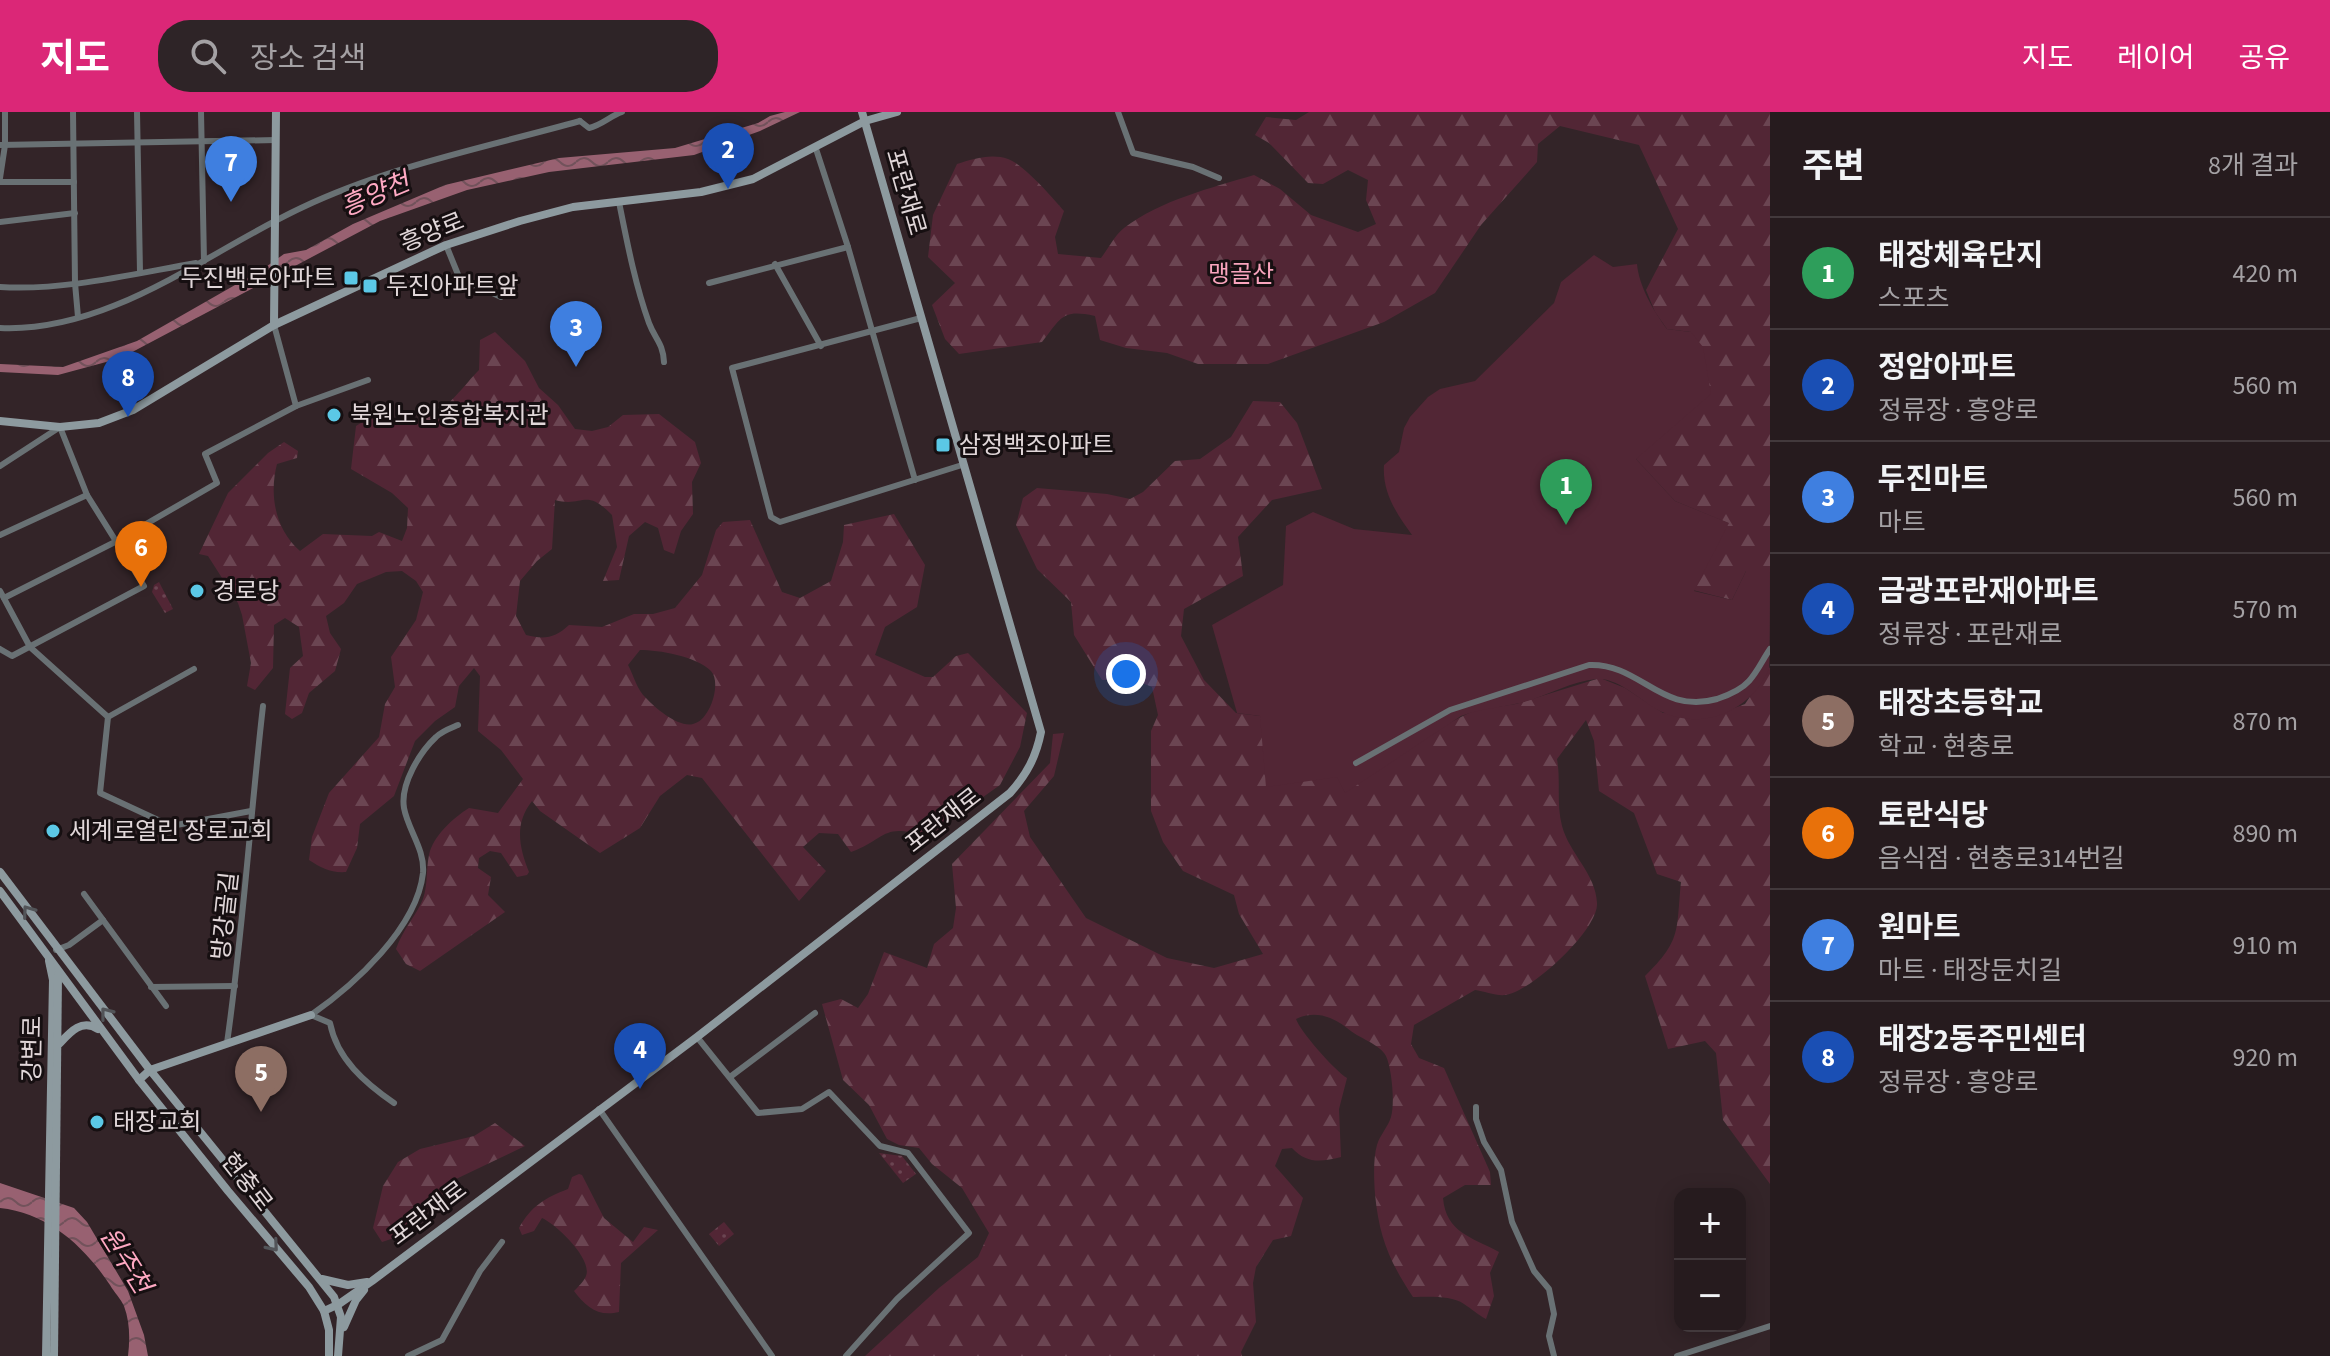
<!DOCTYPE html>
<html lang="ko">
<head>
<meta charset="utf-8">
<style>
  :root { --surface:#261b1e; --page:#2e2427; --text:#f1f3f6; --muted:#a4a1a4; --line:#42393c; --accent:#db2777 }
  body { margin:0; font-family:"Source Sans 3","Noto Sans KR",sans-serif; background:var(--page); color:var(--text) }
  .controls { position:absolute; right:24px; bottom:24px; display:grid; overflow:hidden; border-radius:16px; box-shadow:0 4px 20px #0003 }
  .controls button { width:72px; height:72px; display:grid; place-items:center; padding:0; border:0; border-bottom:2px solid var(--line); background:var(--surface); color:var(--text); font:40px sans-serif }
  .you { position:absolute; left:1126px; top:562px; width:28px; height:28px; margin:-20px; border:6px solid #fff; border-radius:50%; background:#1a73e8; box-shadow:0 0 0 12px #1a73e833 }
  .badge { display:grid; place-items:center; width:52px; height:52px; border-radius:50%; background:var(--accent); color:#fff; font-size:26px; font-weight:700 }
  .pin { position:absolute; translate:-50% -66px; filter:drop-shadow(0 2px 4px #0008) }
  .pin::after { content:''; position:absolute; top:42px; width:28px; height:24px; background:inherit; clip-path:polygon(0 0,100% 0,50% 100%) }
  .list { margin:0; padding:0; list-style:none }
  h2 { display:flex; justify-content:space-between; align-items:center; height:104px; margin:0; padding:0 32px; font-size:34px }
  h2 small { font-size:26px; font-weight:400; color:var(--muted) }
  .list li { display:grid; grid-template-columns:52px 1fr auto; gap:24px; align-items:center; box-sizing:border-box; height:112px; padding:0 32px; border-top:2px solid var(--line) }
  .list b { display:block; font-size:30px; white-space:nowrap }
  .list p { margin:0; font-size:26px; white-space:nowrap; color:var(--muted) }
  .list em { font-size:26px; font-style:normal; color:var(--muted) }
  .icon { flex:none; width:44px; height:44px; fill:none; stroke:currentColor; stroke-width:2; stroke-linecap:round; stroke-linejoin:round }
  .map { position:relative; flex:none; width:1770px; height:1244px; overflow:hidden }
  header { display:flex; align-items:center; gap:48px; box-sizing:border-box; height:112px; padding:0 40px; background:var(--accent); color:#fff }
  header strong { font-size:38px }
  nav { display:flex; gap:44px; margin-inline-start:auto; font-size:28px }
  .search { width:560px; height:72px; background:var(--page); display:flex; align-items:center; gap:20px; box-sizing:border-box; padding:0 28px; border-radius:32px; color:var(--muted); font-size:30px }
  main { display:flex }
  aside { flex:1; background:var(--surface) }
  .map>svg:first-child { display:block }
</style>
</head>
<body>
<header>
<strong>지도</strong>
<div class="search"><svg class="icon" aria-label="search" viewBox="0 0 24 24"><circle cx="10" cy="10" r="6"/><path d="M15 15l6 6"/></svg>장소 검색</div>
<nav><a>지도</a><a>레이어</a><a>공유</a></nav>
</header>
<main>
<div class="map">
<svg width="1770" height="1244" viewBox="0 0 1770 1244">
  <defs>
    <pattern id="green-dots" width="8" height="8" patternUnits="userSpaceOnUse" patternTransform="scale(2)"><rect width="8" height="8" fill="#522635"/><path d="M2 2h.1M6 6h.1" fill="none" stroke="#6b4552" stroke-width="1.8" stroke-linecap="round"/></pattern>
    <pattern id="forest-firs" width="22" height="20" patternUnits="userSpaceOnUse" patternTransform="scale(2)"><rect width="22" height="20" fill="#522635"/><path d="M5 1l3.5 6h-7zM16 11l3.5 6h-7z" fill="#6b4552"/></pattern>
    <pattern id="water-waves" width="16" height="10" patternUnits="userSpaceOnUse" patternTransform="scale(2)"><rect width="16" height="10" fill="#986171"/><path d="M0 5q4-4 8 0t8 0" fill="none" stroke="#72525b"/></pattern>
  </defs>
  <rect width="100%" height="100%" fill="#332428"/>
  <g fill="url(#green-dots)">
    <polygon points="159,470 173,497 165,501 152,480 154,473"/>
    <polygon points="879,1041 902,1044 916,1062 903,1071"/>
    <polygon points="724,1110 734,1122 719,1134 709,1122"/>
  </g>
  <g fill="url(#forest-firs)" fill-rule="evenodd">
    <path d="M1309,0H1770V459H1746L1732,488L1693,478L1728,411L1675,389L1636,347L1691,220L1667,217L1655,200L1646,178L1678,117L1639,33L1560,14L1538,32L1537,50L1481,113L1435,181L1384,210L1268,252H1198L1167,241L1126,236L1100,228L1095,204C1062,197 1062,205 1042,230L959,242L945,227L932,193L955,171L928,145L933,103L957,52C973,47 991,41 1008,47C1023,52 1053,86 1064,99L1055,125L1058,142L1101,146C1108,137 1115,123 1124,116C1161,88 1211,76 1254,63L1280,77L1311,103L1358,120L1376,112L1366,88L1368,68L1348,58L1323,72L1308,71L1269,31L1255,23L1266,5L1296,8Z"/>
    <path d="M495,220L525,249L539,276L558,293L575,317L592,319L608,315L623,303L659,302L695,330L701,351L692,370L693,402L681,419L674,442L664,438L658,416L645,410L629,424L619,468L603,469L617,435L612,403C585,375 583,396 555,388L552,437L537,449L520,469L516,504L526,523C545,528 555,526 569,513L602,515L634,502H653L675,496L702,463L716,418L723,410L750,408L782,480L800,486L831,469L843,430L844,413L894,402L925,453L917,495L885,515L875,543L925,565H933L956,544L968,541L1027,601L1020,635L1000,673L927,725C882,710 888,726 851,740L838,722L819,721L803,735L826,759L799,789L702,666L687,663L660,684L640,716L600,741L540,699L532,689C514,712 519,735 529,760L527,763L517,765L501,741L490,739L479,746L478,756L491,765L488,783L505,800L420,859L406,852L396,837C403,817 416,804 423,787C428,772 426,758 429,743C433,724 453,706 469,696L498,701L523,667L501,638L478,619L480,564L474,556L459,574L455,595L435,609L415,629L394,684L360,712L357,736L346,760C331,761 321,756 309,748L312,725L329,681L379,625L385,592L395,575L391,545L416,508L423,480L416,469L402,459L386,460L357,472L344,491L326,504L330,521L341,537L335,559L309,581L302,601L292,607L285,602L290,556L303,544L299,515L285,506L274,513L273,556L255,578L247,574L251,551L242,503L238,491L208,444L199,442L228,381L268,341L284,330L298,339L297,346L277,352C269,383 275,417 300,439L323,422L372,424L379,420L402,429L407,416L408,396L392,381L351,357L356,314C382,297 405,314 429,305C448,297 465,272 479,258L480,228ZM640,538C659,538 696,544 711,559C722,571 710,609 693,612C679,616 655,596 646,586C637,578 634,564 628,553Z"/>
    <path d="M1253,289L1280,290L1297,311L1322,377L1272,388L1238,425L1243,464L1184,497L1181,524L1204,568L1236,601L1260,604L1338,664L1345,680L1445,613L1475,598L1516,592L1600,566L1625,576L1663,601L1729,598L1745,592L1770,555V1072L1723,1008L1716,941L1705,929L1668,937L1645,864C1682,828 1676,819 1681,770L1657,762L1634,701L1599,679L1594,629L1586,608L1557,647C1561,670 1556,691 1562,714C1569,741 1596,762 1597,791C1599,817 1531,880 1505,883C1496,884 1484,879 1475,878L1414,913L1411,932L1419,946L1444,956L1490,1060L1491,1073H1465L1443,1086C1446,1121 1472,1125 1499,1140L1490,1161L1494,1184L1486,1207C1477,1202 1472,1197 1464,1192C1451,1183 1428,1185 1413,1185C1389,1149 1379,1124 1375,1082C1374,1067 1373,1047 1377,1033C1380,1023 1388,1015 1391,1005C1395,992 1392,957 1386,944C1380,932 1358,926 1347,916C1332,904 1314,898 1296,907C1300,919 1334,958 1347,966L1339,997L1341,1045C1321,1050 1307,1052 1292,1036L1282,1037L1275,1054L1303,1086L1291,1124L1273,1128L1256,1155L1253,1171L1256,1210L1241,1240L1242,1244H865L939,1176L978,1145L989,1121L962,1076L932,1052L919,1036L899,1033L887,1027L869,993L843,968L822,892L841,887L858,896L868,882L884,840L927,856L934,832L953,816L956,796L952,752L1050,651L1053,622L1064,621L1054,664L1024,699L1030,725L1086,806L1167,846L1214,856L1263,842L1239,802L1234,783L1183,759L1163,730L1151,699V619L1158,603L1152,575L1135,568H1102L1074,523L1071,490L1037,457L1016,413L1023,386L1037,376L1107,382L1130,387L1143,380L1175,349L1200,347L1231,325Z"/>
    <polygon points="495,1011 525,1034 456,1067 435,1094 405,1113 397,1125 382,1130 373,1116 383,1074 398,1050 420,1037 474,1024"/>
    <path d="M579,1062L582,1063L604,1106L633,1130L644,1115L658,1118L621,1151L619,1200C598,1205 586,1195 574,1179C578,1175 584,1169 586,1164C593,1147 556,1112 542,1106L534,1119L522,1123L519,1116C531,1094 545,1086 568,1077L572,1065Z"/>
  </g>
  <path fill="#522635" d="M1594,143L1613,155L1637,152C1639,174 1653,198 1667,217L1691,220L1703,235L1711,282L1636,347L1675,389L1729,411L1694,479L1732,488L1746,459H1770C1770,477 1770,545 1769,557C1751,599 1704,619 1662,600C1644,592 1619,565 1597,567C1569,569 1543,587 1515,592C1497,596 1479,597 1461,604L1345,681L1337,665L1266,675L1260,604L1237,601L1212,513L1283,473L1286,414L1313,400L1354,417L1412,423C1397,402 1382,381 1384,353L1399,340L1404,316L1410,305L1428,285L1440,277L1475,269L1554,191L1561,170Z"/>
  <g fill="url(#water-waves)">
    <polygon points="785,0 800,0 760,19 694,43 549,60 467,78 380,109 121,246 58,263 0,260 0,252 63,255 137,229 263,157 284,142 306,138 353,112 445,73 559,46 675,36 758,11 770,4"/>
    <path d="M0,1071L74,1096L87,1110L128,1179L144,1223L148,1244H128C130,1227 130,1210 124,1194C121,1187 114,1180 110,1173C84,1134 48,1101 0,1096Z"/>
  </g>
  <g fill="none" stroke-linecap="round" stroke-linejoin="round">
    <g stroke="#697174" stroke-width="6">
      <polyline points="73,0 75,171 78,205"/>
      <polyline points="137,0 140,160"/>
      <polyline points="201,0 204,149"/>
      <polyline points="1118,0 1133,41 1193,55 1219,66"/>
      <path d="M580,9L589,16C602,13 610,4 622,0"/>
      <polyline points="0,33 276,28"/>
      <polyline points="816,37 848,135 915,368"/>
      <polyline points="0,66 5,33 5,0"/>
      <polyline points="0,70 74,70"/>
      <path d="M619,90C627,130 635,172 649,211C655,227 663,231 664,250"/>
      <polyline points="0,110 75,101"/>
      <polyline points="446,133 459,165 501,185"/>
      <polyline points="775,152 821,234"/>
      <polyline points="709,171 848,135"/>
      <path d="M0,175C64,179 133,162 196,151"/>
      <polyline points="921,206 732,256 771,405 780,410 962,353"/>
      <path d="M0,216C110,221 207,140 301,96C389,54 487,35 580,9"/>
      <polyline points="296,294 368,268"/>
      <polyline points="0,354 60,315 87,383 144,474 12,544 0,537"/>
      <polyline points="0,423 87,383"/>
      <polyline points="0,479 30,535 108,605"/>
      <polyline points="4,486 115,430 217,371 205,342 296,294 274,213"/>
      <polyline points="108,605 100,681 171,714 251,699"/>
      <polyline points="108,605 194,557"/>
      <path d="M1356,651L1450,598L1589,553C1641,551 1660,603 1717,587C1729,583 1741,578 1749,569C1758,559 1763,547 1770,537"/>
      <polyline points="84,782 166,894"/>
      <polyline points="56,838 69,833 103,808"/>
      <polyline points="151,875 235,874"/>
      <path d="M311,903C354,873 417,816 423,761C425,737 408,718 404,696C400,672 420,640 436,625C442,619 451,616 458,613"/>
      <path d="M311,903L330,911C337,947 365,971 394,991"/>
      <polyline points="697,925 758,1001 802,997 829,980 880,1034 908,1041 969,1121 897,1187 846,1244"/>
      <path d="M227,931C243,819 250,707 263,594"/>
      <polyline points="730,965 815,901"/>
      <polyline points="1476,995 1476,1007 1484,1030 1501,1058 1512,1110 1534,1159 1549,1177 1554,1202 1549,1224 1554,1244"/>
      <polyline points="599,997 772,1244"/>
      <polyline points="408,1244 442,1228 480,1159 502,1130"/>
      <polyline points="1677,1244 1770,1214"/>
    </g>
    <g stroke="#8d9a9f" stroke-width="8">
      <polyline points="274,213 276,0"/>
      <polyline points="0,309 60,315 99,311 133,298 274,213 446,133 520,109 573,95 701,80 753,67 865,9 897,0"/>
      <polyline points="0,760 150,958 334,1185 341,1205 338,1244"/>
      <polyline points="0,779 139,968 228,1079 309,1175 324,1199 329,1218 329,1244"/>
      <path d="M60,931C71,919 82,907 98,917"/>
      <polyline points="139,968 150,958 311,903"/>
      <polyline points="322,1167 348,1173 367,1170"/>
      <path d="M324,1199L339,1192L372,1169L697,925L1010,681C1027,662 1036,645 1041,620L862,0"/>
      <polyline points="344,1215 356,1188 364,1178"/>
      <polyline points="46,1244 53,868 49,849"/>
      <polyline points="54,1244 58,863"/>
    </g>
  </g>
  <defs><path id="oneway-chevron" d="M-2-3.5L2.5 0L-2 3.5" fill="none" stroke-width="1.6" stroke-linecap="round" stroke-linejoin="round" transform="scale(2)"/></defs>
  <g stroke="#525458">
    <use href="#oneway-chevron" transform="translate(28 799) rotate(-126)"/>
    <use href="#oneway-chevron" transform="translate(106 901) rotate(-128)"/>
    <use href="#oneway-chevron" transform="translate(273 1134) rotate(50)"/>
  </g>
  <g fill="#5bc8e6" stroke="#160f11" stroke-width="3">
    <rect x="343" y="158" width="16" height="16" rx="4"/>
    <rect x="362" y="166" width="16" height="16" rx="4"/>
    <circle cx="334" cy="303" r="8"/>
    <rect x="935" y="325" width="16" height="16" rx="4"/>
    <circle cx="197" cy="479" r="8"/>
    <circle cx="53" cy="719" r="8"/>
    <circle cx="97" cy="1010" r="8"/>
  </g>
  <g text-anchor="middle" stroke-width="6" stroke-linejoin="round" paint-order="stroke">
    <g font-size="24" fill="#e1d7d9" stroke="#160f11">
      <text transform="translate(906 80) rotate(74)" y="8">포란재로</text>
      <text transform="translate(432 120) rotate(-22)" y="8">흥양로</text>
      <text transform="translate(943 708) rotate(-38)" y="8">포란재로</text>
      <text transform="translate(225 804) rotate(-84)" y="8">방강골길</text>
      <text transform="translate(32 937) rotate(-89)" y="8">강변로</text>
      <text transform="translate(247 1070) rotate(52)" y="8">현충로</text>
      <text transform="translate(428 1101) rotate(-37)" y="8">포란재로</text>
    </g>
    <g font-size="24" fill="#f9a4bd" stroke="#160f11">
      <text x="1241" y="170">맹골산</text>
    </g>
    <g font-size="24" fill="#e1d7d9" stroke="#160f11" text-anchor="start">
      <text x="335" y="174" text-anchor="end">두진백로아파트</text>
      <text x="386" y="182">두진아파트앞</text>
      <text x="350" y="311">북원노인종합복지관</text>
      <text x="959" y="341">삼정백조아파트</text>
      <text x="213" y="487">경로당</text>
      <text x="69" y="727">세계로열린 장로교회</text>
      <text x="113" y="1018">태장교회</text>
    </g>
    <g font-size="26" font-style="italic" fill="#ffa9c3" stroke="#160f11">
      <text transform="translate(375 82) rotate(-23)" y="9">흥양천</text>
      <text transform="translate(126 1148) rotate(58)" y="9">원주천</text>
    </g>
  </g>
</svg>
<div class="controls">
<button>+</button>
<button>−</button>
</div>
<div class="you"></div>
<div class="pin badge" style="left:1566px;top:413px;background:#2e9e5b">1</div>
<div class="pin badge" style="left:728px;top:77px;background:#1a4fb4">2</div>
<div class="pin badge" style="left:576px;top:255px;background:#3f7fe0">3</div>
<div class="pin badge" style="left:640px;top:977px;background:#1a4fb4">4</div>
<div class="pin badge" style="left:261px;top:1000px;background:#8d6e63">5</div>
<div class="pin badge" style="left:141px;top:475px;background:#e8710a">6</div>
<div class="pin badge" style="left:231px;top:90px;background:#3f7fe0">7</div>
<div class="pin badge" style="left:128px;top:305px;background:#1a4fb4">8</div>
</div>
<aside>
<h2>주변<small>8개 결과</small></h2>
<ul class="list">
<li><span class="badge" style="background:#2e9e5b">1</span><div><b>태장체육단지</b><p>스포츠</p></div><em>420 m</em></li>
<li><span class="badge" style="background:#1a4fb4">2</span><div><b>정암아파트</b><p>정류장 · 흥양로</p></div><em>560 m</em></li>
<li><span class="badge" style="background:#3f7fe0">3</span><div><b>두진마트</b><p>마트</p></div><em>560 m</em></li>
<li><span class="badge" style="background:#1a4fb4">4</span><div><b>금광포란재아파트</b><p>정류장 · 포란재로</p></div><em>570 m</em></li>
<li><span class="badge" style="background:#8d6e63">5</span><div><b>태장초등학교</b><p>학교 · 현충로</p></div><em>870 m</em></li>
<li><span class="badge" style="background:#e8710a">6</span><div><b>토란식당</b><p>음식점 · 현충로314번길</p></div><em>890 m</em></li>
<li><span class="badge" style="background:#3f7fe0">7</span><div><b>원마트</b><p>마트 · 태장둔치길</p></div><em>910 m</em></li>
<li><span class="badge" style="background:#1a4fb4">8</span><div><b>태장2동주민센터</b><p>정류장 · 흥양로</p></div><em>920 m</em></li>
</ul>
</aside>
</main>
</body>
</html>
